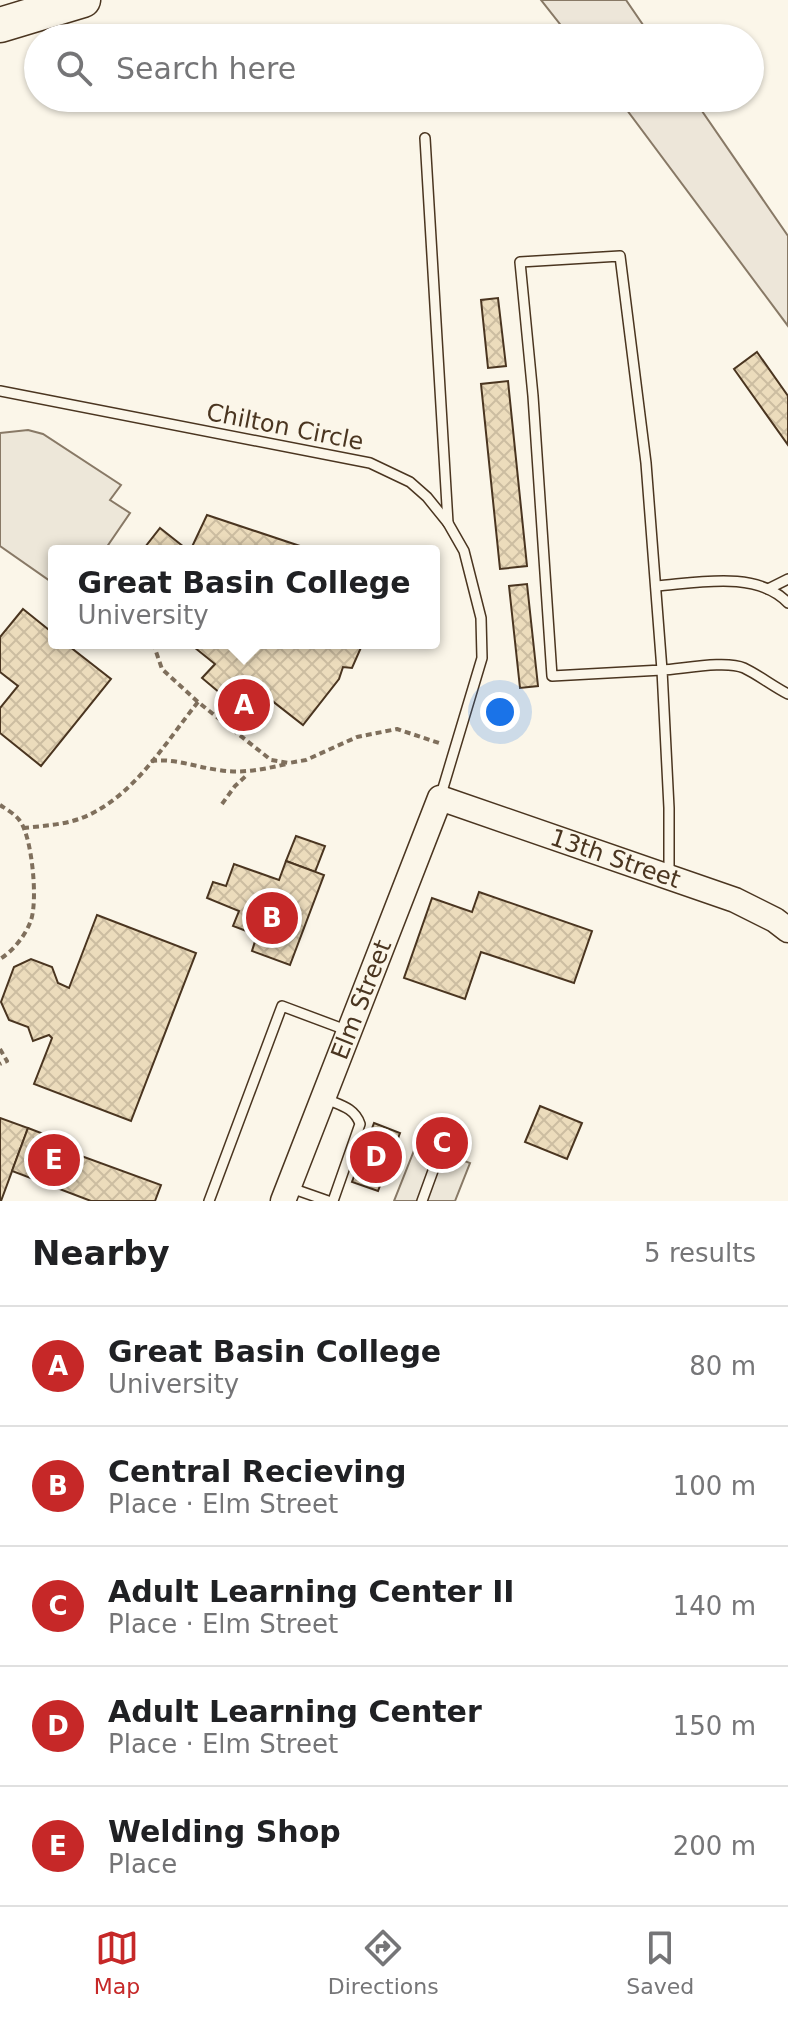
<!DOCTYPE html>
<html lang="en">
<head>
<meta charset="utf-8">
<style>
  :root { --surface:#fff; --page:#f6f6f6; --text:#202124; --muted:#757577; --line:#e0e0e0; --accent:#c62828 }
  body { margin:0; font-family:"DejaVu Sans",sans-serif; background:var(--page); color:var(--text) }
  .you { position:absolute; left:500px; top:712px; width:28px; height:28px; margin:-20px; border:6px solid #fff; border-radius:50%; background:#1a73e8; box-shadow:0 0 0 12px #1a73e833 }
  .badge { display:grid; place-items:center; width:52px; height:52px; border-radius:50%; background:var(--accent); color:#fff; font-size:26px; font-weight:700 }
  .pin { position:absolute; translate:-50% -50%; border:4px solid #fff; box-shadow:0 2px 8px #0006 }
  .popup { position:absolute; left:48px; top:545px; width:392px; height:104px; box-sizing:border-box; display:grid; place-content:center; border-radius:8px; background:var(--surface); filter:drop-shadow(0 2px 6px #0005); font-size:26px; white-space:nowrap; color:var(--muted) }
  .popup b { font-size:30px; color:var(--text) }
  .popup::after { content:''; position:absolute; left:50%; top:100%; margin-left:-16px; border:16px solid transparent; border-top-color:var(--surface) }
  .list { margin:0; padding:0; list-style:none }
  h2 { display:flex; justify-content:space-between; align-items:center; height:104px; margin:0; padding:0 32px; font-size:34px }
  h2 small { font-size:26px; font-weight:400; color:var(--muted) }
  .list li { display:grid; grid-template-columns:52px 1fr auto; gap:24px; align-items:center; box-sizing:border-box; height:120px; padding:0 32px; border-top:2px solid var(--line) }
  .list b { display:block; font-size:30px; white-space:nowrap }
  .list p { margin:0; font-size:26px; white-space:nowrap; color:var(--muted) }
  .list em { font-size:26px; font-style:normal; color:var(--muted) }
  .icon { flex:none; width:44px; height:44px; fill:none; stroke:currentColor; stroke-width:2; stroke-linecap:round; stroke-linejoin:round }
  .map { position:relative; flex:none; width:788px; height:1201px; overflow:hidden }
  .search { position:absolute; background:var(--surface); box-shadow:0 2px 6px #0004; left:24px; right:24px; top:24px; height:88px; display:flex; align-items:center; gap:20px; box-sizing:border-box; padding:0 28px; border-radius:44px; color:var(--muted); font-size:30px }
  .sheet { height:704px; background:var(--surface) }
  nav { display:flex; justify-content:space-around; align-items:center; box-sizing:border-box; height:112px; border-top:2px solid var(--line); background:var(--surface); font-size:22px; color:var(--muted) }
  nav a { display:grid; justify-items:center; gap:4px }
  nav .on { color:var(--accent) }
  .map>svg:first-child { display:block }
</style>
</head>
<body>
<div class="map">
<svg width="788" height="1201" viewBox="0 0 788 1201">
  <defs>
    <pattern id="building-cross-hatch" width="8" height="8" patternUnits="userSpaceOnUse" patternTransform="scale(2)"><rect width="8" height="8" fill="#ecdcbc"/><path d="M0 0l8 8M0 8l8-8" fill="none" stroke="#ccbda1"/></pattern>
  </defs>
  <rect width="100%" height="100%" fill="#fbf6e9"/>
  <g fill="#ede6d9" stroke="#887966" stroke-width="2">
    <polygon points="541,0 626,0 652,38 571,38"/>
    <polygon points="618,98 693,98 788,236 788,326"/>
  </g>
  <g fill="#ede7d9" stroke="#887966" stroke-width="2">
    <polygon points="28,430 43,434 121,485 110,500 130,513 104,551 54,551 53,583 0,546 0,433"/>
    <polygon points="417,1143 470,1163 455,1201 394,1201"/>
  </g>
  <g fill="url(#building-cross-hatch)" stroke="#4a3520" stroke-width="2">
    <polygon points="498,298 506,366 488,368 481,300"/>
    <polygon points="757,352 788,396 788,445 734,369"/>
    <polygon points="508,381 527,566 500,569 481,384"/>
    <polygon points="207,515 315,551 190,551"/>
    <polygon points="160,528 189,551 142,551"/>
    <polygon points="527,584 538,686 520,688 509,586"/>
    <polygon points="23,609 54,634 54,643 65,643 111,679 41,766 0,733 0,708 18,686 0,672 0,637"/>
    <polygon points="189,643 363,643 352,668 343,667 339,679 303,725 243,678 226,698 202,678 215,664"/>
    <polygon points="296,836 325,846 315,872 286,861"/>
    <polygon points="286,861 324,875 290,965 252,951 257,935 233,926 239,911 207,898 213,882 226,886 234,864 279,880"/>
    <polygon points="479,892 592,931 574,983 481,952 465,999 404,978 432,898 472,912"/>
    <polygon points="97,915 196,953 131,1121 34,1084 52,1038 49,1035 33,1041 28,1027 9,1020 1,1002 14,967 31,959 52,967 58,983 69,988"/>
    <polygon points="540,1106 582,1123 567,1159 525,1142"/>
    <polygon points="0,1118 28,1128 1,1201 0,1201"/>
    <polygon points="374,1123 400,1133 378,1191 352,1182"/>
    <polygon points="28,1128 49,1136 46,1146 53,1148 54,1146 161,1185 155,1201 91,1201 12,1171"/>
    <polygon points="420,1128 469,1147 465,1158 416,1138"/>
  </g>
  <g fill="none" stroke-linecap="round" stroke-linejoin="round">
    <defs>
      <g id="service">
        <polyline points="425,138 448,523"/>
        <polygon points="620,256 646,463 662,670 552,676 533,396 520,262"/>
        <polyline points="0,391 370,463 410,482 427,497 448,523 464,551 481,618 482,658 440,798"/>
        <path d="M656,586C697,583 757,570 788,603"/>
        <polyline points="768,589 788,579"/>
        <path d="M669,877V808L662,670C682,669 726,660 744,668C757,674 774,687 788,694"/>
        <path d="M326,1099C340,1105 355,1108 360,1124L333,1201"/>
        <polyline points="291,1188 328,1201"/>
        <polyline points="209,1201 282,1006 346,1030"/>
        <polyline points="422,1201 438,1157"/>
      </g>
      <g id="tertiary">
        <path id="s1" d="M283,1201L440,798L735,900L775,920L788,930"/>
      </g>
      <polyline id="motorway" points="0,25 83,0"/>
    </defs>
    <use href="#service" stroke="#4a3520" stroke-width="12"/>
    <use href="#tertiary" stroke="#4a3520" stroke-width="27"/>
    <use href="#motorway" stroke="#4a3520" stroke-width="37"/>
    <g stroke="#7f6f5c" stroke-width="4" stroke-dasharray="6 4" stroke-linecap="butt">
      <polyline points="153,643 162,669 198,702 271,760 289,763 306,760 357,737 397,729 442,744"/>
      <path d="M151,761C176,758 194,767 219,770C243,774 264,769 287,764"/>
      <polyline points="222,804 235,786 248,774"/>
      <path d="M0,805C6,809 15,814 20,821C32,837 38,900 31,920C26,935 13,951 0,959"/>
      <path d="M23,828C42,826 61,825 79,819C132,800 165,743 198,702"/>
      <polyline points="0,1049 7,1061 0,1064"/>
    </g>
    <use href="#service" stroke="#fbf6e9" stroke-width="9"/>
    <use href="#tertiary" stroke="#fbf6e9" stroke-width="24"/>
    <use href="#motorway" stroke="#fbf6e9" stroke-width="34"/>
  </g>
  <g text-anchor="middle" stroke-width="6" stroke-linejoin="round" paint-order="stroke">
    <g font-size="24" fill="#4a3520" stroke="#fbf6e9">
      <text transform="translate(285 427) rotate(11)" y="8">Chilton Circle</text>
      <text dy="8" stroke="none"><textPath href="#s1" startOffset="618">13th Street</textPath></text>
      <text dy="8" stroke="none"><textPath href="#s1" startOffset="216">Elm Street</textPath></text>
    </g>
  </g>
</svg>
<div class="you"></div>
<div class="pin badge" style="left:244px;top:705px">A</div>
<div class="popup"><b>Great Basin College</b>University</div>
<div class="pin badge" style="left:272px;top:918px">B</div>
<div class="pin badge" style="left:442px;top:1143px">C</div>
<div class="pin badge" style="left:376px;top:1157px">D</div>
<div class="pin badge" style="left:54px;top:1160px">E</div>
<div class="search"><svg class="icon" aria-label="search" viewBox="0 0 24 24"><circle cx="10" cy="10" r="6"/><path d="M15 15l6 6"/></svg>Search here</div>
</div>
<section class="sheet">
<h2>Nearby<small>5 results</small></h2>
<ul class="list">
<li><span class="badge">A</span><div><b>Great Basin College</b><p>University</p></div><em>80 m</em></li>
<li><span class="badge">B</span><div><b>Central Recieving</b><p>Place · Elm Street</p></div><em>100 m</em></li>
<li><span class="badge">C</span><div><b>Adult Learning Center II</b><p>Place · Elm Street</p></div><em>140 m</em></li>
<li><span class="badge">D</span><div><b>Adult Learning Center</b><p>Place · Elm Street</p></div><em>150 m</em></li>
<li><span class="badge">E</span><div><b>Welding Shop</b><p>Place</p></div><em>200 m</em></li>
</ul>
</section>
<nav>
<a class="on"><svg class="icon" aria-label="map" viewBox="0 0 24 24"><path d="M3 6l6-2 6 2 6-2v14l-6 2-6-2-6 2zM9 4v14M15 6v14"/></svg>Map</a>
<a><svg class="icon" aria-label="directions" viewBox="0 0 24 24"><path d="M12 3l9 9-9 9-9-9zM9 14v-3h6M13 9l2 2-2 2"/></svg>Directions</a>
<a><svg class="icon" aria-label="saved" viewBox="0 0 24 24"><path d="M7 4h10v16l-5-4-5 4z"/></svg>Saved</a>
</nav>
</body>
</html>
